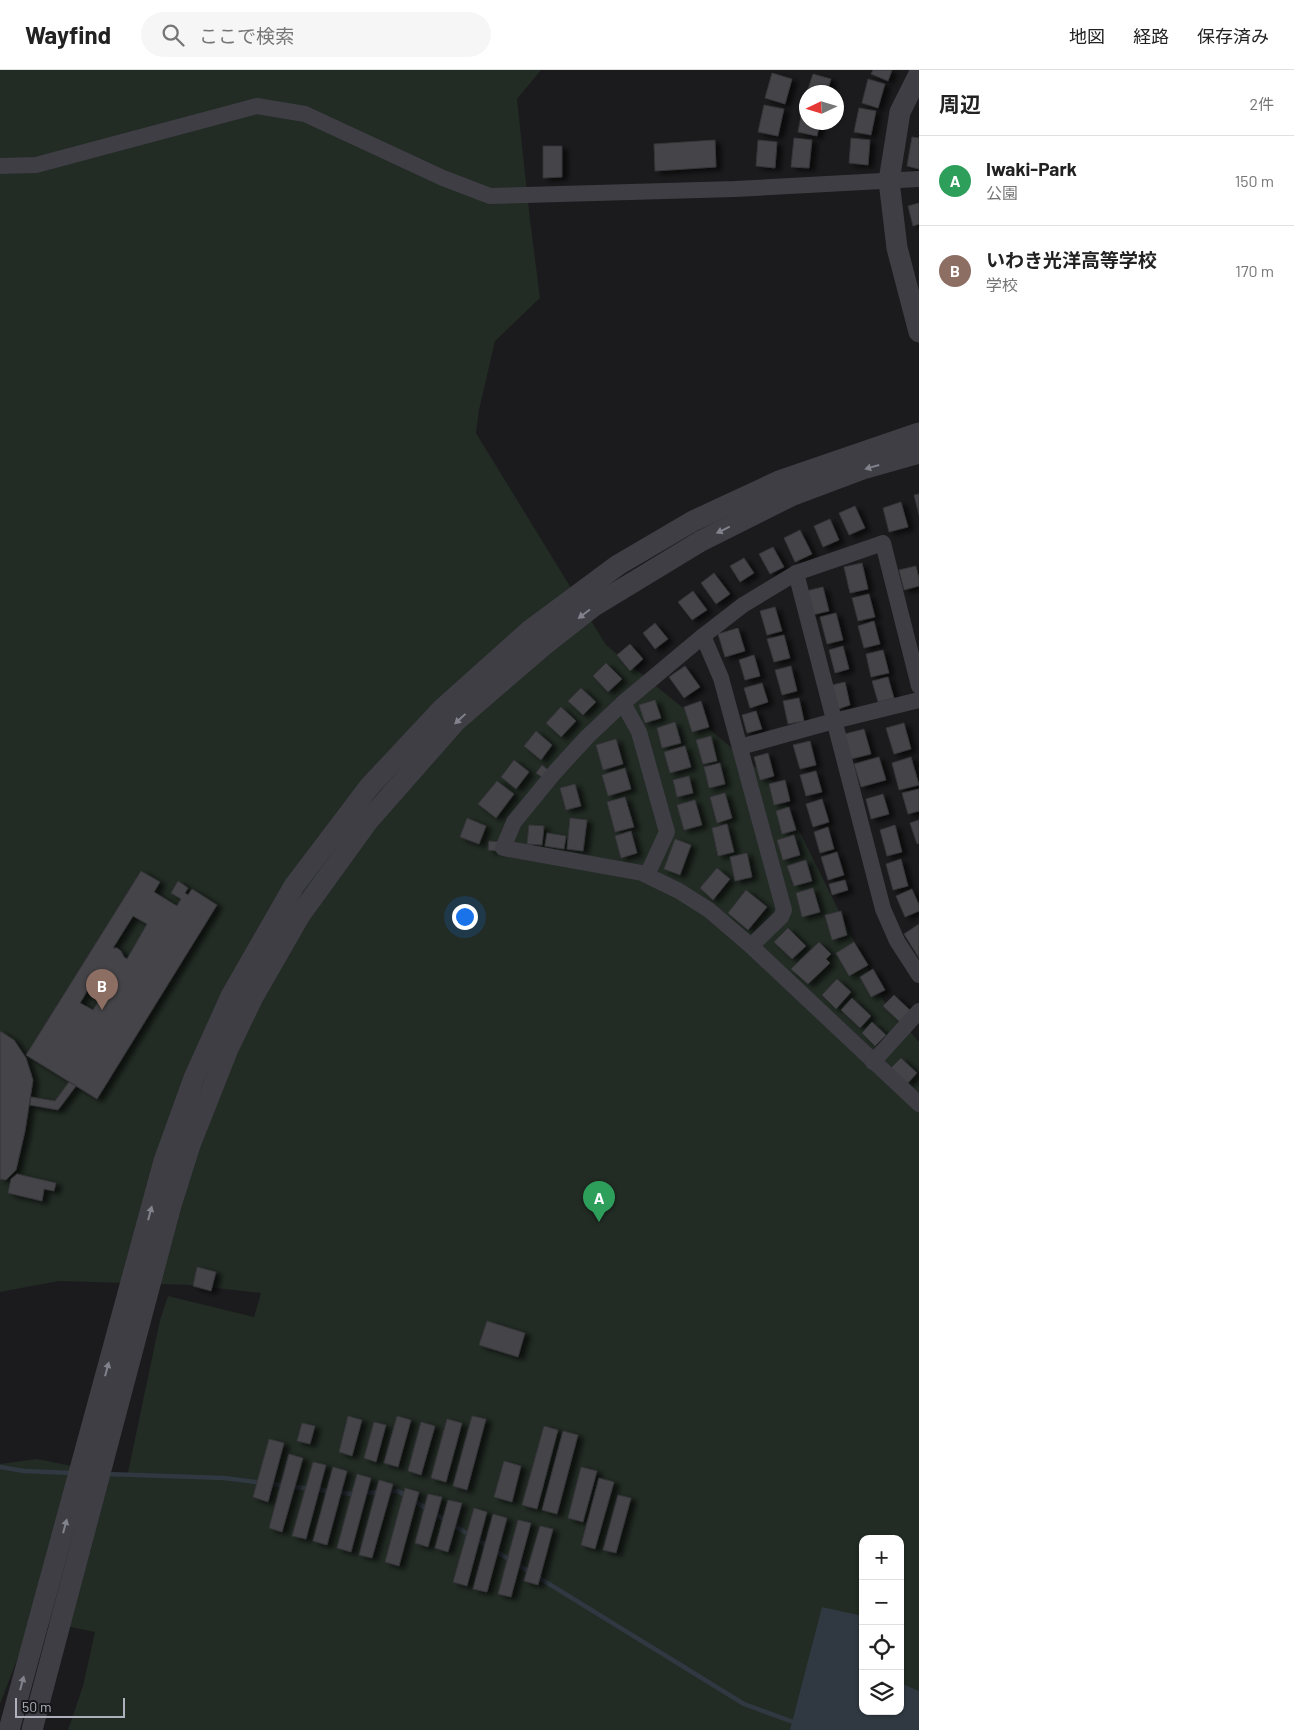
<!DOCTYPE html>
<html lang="ja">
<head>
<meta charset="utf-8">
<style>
  :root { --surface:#fff; --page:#f6f6f6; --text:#222; --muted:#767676; --line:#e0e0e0; --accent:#7f6d30 }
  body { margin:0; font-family:Barlow,"Noto Sans JP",sans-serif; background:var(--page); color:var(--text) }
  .controls { position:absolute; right:15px; bottom:15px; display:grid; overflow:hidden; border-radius:10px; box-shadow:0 1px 4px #0004 }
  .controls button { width:45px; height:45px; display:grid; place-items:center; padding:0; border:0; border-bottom:1px solid var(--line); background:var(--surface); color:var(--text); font:25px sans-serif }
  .compass { position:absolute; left:799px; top:15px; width:45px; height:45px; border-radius:50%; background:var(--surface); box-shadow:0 1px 4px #0004; rotate:266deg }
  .scale { position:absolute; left:15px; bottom:12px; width:110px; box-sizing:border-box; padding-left:5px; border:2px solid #aeb0bc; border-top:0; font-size:14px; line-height:18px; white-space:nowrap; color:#aeb0bc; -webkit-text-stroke:4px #161618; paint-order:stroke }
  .you { position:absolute; left:464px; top:846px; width:18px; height:18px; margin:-12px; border:4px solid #fff; border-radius:50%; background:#1a73e8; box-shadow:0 0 0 8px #1a73e833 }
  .badge { display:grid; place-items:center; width:32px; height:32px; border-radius:50%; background:var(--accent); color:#fff; font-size:16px; font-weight:700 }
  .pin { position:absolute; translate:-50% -41px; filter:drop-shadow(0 1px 2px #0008) }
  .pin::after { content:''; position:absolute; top:26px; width:18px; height:15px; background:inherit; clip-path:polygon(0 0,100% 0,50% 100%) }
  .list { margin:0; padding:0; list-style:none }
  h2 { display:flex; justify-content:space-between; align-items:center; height:65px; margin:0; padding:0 20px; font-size:21px }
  h2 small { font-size:16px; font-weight:400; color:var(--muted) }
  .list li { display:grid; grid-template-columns:32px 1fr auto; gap:15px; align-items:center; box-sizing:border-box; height:90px; padding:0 20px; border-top:1px solid var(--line) }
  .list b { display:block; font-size:19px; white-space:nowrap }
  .list p { margin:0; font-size:16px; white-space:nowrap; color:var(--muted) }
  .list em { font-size:16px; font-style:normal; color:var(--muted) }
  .icon { flex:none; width:28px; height:28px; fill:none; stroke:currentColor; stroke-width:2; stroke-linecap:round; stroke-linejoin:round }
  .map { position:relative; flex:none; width:919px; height:1660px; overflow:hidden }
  header { display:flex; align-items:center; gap:30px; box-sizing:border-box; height:70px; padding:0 25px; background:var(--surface); border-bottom:1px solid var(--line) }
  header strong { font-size:24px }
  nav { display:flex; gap:28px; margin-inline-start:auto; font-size:18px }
  .search { width:350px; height:45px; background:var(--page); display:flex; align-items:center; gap:12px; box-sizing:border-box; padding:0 18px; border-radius:28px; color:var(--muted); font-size:19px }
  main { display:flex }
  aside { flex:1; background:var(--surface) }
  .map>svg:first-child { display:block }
</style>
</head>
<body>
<header>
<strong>Wayfind</strong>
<div class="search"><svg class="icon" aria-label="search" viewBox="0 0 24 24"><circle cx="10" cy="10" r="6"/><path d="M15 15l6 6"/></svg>ここで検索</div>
<nav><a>地図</a><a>経路</a><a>保存済み</a></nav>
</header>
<main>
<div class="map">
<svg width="919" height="1660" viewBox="0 0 919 1660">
  <defs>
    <filter id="shadow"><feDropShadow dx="5.5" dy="3" stdDeviation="2.5" flood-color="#0009"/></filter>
  </defs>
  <rect width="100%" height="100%" fill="#1b1b1d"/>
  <path fill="#222b24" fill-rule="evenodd" d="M0,0H541L517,29L530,150L540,228L495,271L479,340L476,363L606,575L776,714L883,930L919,972V1660H68L83,1616L95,1562L41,1551L25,1569L0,1634V1394L37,1389L127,1407L160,1250L168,1226L254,1247L261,1223L189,1215L59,1211L0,1222ZM863,1469H900V1641H863Z"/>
  <polygon fill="#303841" points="822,1537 863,1546 863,1641 900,1641 900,1613 919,1621 919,1660 790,1660"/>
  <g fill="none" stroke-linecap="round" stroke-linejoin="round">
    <g stroke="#303841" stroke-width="4.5">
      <polyline points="0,1397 24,1401 73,1403"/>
      <polyline points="106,1404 224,1408 352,1424 379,1422"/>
      <polyline points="387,1421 398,1421 744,1634 796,1653"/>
    </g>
  </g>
  <g fill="#45454a" stroke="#353539" fill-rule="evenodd" filter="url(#shadow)">
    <polygon points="873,0 892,0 888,11 871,4"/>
    <polygon points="772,3 792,9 785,34 765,28"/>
    <polygon points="813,4 831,9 827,22 807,22"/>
    <polygon points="868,9 885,14 878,38 862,33"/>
    <polygon points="764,35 784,39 778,66 758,62"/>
    <polygon points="803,35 806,36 806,52 820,52 817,66 798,62"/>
    <polygon points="859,38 876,41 871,65 854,62"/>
    <polygon points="912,67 919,68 919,99 907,96"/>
    <polygon points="794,68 812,70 809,98 791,97"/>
    <polygon points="851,68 870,70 868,95 849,93"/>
    <polygon points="715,70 716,97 655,101 654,74"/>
    <polygon points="758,70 777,72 775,98 756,96"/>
    <polygon points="543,76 562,76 562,107 543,108"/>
    <polygon points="919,133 919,154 913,156 908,136"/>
    <polygon points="919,424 919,445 914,425"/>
    <polygon points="901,432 908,457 889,462 883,438"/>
    <polygon points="855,436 865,458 849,465 839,443"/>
    <polygon points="830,449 839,470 823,477 814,456"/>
    <polygon points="800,460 812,484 795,492 784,468"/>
    <polygon points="773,477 784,497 770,504 759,484"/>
    <polygon points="744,488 754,503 740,512 730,496"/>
    <polygon points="862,493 868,519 850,523 844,497"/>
    <polygon points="916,496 919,509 919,516 904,520 899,500"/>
    <polygon points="714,503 730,524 716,534 701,513"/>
    <polygon points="823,517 829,541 812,545 806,521"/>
    <polygon points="693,521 707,540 692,550 678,532"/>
    <polygon points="869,524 875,547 858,551 852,528"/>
    <polygon points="775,537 782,561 767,565 760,541"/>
    <polygon points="836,543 843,570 827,574 820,547"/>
    <polygon points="874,551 880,574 864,578 858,556"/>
    <polygon points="655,553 668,569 655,579 643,563"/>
    <polygon points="738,558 745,581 725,587 718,564"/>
    <polygon points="784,565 790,588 774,592 767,569"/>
    <polygon points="630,574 643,589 630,601 617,585"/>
    <polygon points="843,576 849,599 835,603 829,580"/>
    <polygon points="883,580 889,603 871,607 866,584"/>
    <polygon points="754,585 760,606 745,610 739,590"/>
    <polygon points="606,593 622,609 608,622 593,606"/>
    <polygon points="685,596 700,617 684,628 669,607"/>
    <polygon points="791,596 797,621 782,625 775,600"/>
    <polygon points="888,607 894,628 878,632 872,611"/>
    <polygon points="845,612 850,635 838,639 832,615"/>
    <polygon points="762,613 768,632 750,638 744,618"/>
    <polygon points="581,618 596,632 583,645 568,631"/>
    <polygon points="799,628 804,651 788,654 783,631"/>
    <polygon points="655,630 661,648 645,653 639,635"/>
    <polygon points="701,631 709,657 692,662 684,637"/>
    <polygon points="561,637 576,651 561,667 546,653"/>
    <polygon points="756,641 762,659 747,663 742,645"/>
    <polygon points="675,652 681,673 662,678 657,658"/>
    <polygon points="904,653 911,679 894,684 886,658"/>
    <polygon points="864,659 871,684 851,689 845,664"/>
    <polygon points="536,661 552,675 541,690 524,676"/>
    <polygon points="711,666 717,691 703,694 696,670"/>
    <polygon points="616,669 623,694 603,700 596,675"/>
    <polygon points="810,671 816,695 800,699 793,675"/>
    <polygon points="685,676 691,697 670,703 664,682"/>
    <polygon points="768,683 774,706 760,710 754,687"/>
    <polygon points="879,687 886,710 861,717 854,694"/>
    <polygon points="911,687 919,715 899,720 892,693"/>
    <polygon points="514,690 529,702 516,719 501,707"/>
    <polygon points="720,693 725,714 709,718 704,697"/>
    <polygon points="542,695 548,700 542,707 536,703"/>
    <polygon points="625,698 631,719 608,726 602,705"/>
    <polygon points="816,701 822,722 806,726 800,705"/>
    <polygon points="689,706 693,723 677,727 673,710"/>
    <polygon points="785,710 790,731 774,735 769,714"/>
    <polygon points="497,711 514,724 496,748 478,734"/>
    <polygon points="575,714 581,736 566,740 560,718"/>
    <polygon points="919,719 919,741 908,744 902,723"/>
    <polygon points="725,723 732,748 717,753 710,727"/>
    <polygon points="883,724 889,744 871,749 866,729"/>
    <polygon points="625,727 634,757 615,762 607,732"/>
    <polygon points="822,729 829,752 813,757 806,734"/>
    <polygon points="695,730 702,755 684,760 677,735"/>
    <polygon points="789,737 796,760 782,764 776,741"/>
    <polygon points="467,748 486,756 479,774 460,767"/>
    <polygon points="570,748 587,750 583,781 567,779"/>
    <polygon points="919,750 919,773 917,774 910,753"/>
    <polygon points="727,754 734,782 718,786 712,758"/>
    <polygon points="529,755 544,756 542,775 527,774"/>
    <polygon points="895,755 902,782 887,786 880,760"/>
    <polygon points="828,757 834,779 820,783 814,762"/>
    <polygon points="631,761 637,783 621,788 615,766"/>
    <polygon points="547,763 566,766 564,779 545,776"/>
    <polygon points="794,765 800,785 783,790 777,770"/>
    <polygon points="675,769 691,775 680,805 664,799"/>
    <polygon points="489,771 499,772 498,781 488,780"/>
    <polygon points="837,782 844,805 828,810 821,787"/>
    <polygon points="747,783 752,807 735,811 730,787"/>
    <polygon points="901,789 908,816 893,820 886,794"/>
    <polygon points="806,790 812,811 794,816 787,796"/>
    <polygon points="717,798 730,809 713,830 700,818"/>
    <path d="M141,801L160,812L154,822L177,836L181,829L171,823L178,811L188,818L185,823L188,825L192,819L217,835L97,1029L26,985ZM133,846L147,854L127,889L124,887L121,881L117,878H113ZM99,901L112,909L93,940L80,933Z"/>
    <polygon points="845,810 848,820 832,825 829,814"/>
    <polygon points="813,818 820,842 802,847 796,823"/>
    <polygon points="912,819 919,835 919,841 905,847 896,826"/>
    <polygon points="746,820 767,837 748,860 728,843"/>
    <polygon points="841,841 847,865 832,870 825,845"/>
    <polygon points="919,854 919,888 904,864"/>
    <polygon points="788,858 806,876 792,889 774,872"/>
    <polygon points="819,872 831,884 826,889 830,893 808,914 791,899"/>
    <polygon points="854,872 868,895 849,906 836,883"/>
    <polygon points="873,899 885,920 871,927 860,907"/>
    <polygon points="837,909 851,922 836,939 822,925"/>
    <polygon points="894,925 913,943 902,954 883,936"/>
    <polygon points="852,928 871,946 860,958 841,940"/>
    <polygon points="872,952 886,965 875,976 862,963"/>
    <polygon points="0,961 14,970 26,988 33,1010 25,1061 16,1100 6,1110 0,1109"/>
    <polygon points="901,988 917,1003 907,1014 891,998"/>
    <polygon points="69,1012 76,1016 58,1040 30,1035 31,1027 55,1031"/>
    <polygon points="17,1104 56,1113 54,1121 44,1119 42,1131 8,1123 11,1109"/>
    <polygon points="197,1197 216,1202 211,1221 193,1216"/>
    <polygon points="487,1251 525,1263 518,1287 479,1275"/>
    <polygon points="348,1346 362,1350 352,1386 339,1382"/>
    <polygon points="397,1346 411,1350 398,1397 384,1393"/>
    <polygon points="472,1346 486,1349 467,1420 453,1416"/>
    <polygon points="447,1349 462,1353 446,1412 431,1408"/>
    <polygon points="374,1352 386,1355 376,1392 364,1388"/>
    <polygon points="421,1352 435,1356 421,1405 408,1401"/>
    <polygon points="302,1353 315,1356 310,1374 297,1371"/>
    <polygon points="544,1356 558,1360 537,1439 522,1435"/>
    <polygon points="563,1361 578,1365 557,1444 542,1440"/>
    <polygon points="269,1369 284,1373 268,1432 253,1427"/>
    <polygon points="289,1384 303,1388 282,1462 269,1458"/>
    <polygon points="504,1391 521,1396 512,1432 494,1427"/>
    <polygon points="313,1392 326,1395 306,1469 292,1466"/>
    <polygon points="333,1397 347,1401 327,1475 313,1471"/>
    <polygon points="581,1397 597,1401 583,1452 568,1448"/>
    <polygon points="357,1404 371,1408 351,1482 337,1478"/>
    <polygon points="599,1408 614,1412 595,1479 581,1475"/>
    <polygon points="379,1410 393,1414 372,1488 359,1485"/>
    <polygon points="405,1418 419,1422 399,1496 385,1492"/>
    <polygon points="428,1424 442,1427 428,1477 415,1473"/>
    <polygon points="618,1425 631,1428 616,1483 603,1480"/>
    <polygon points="448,1430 462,1433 448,1482 435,1478"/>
    <polygon points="474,1438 487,1442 467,1516 453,1512"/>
    <polygon points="493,1444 507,1448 487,1522 473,1519"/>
    <polygon points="518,1450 531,1453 511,1527 498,1524"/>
    <polygon points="540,1456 553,1459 538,1515 524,1511"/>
  </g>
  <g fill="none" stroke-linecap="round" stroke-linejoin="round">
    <g stroke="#3e3e44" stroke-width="16">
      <polyline points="0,96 36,95 257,36 305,44 443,108 490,126 735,119 919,109"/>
      <polyline points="796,503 883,839 897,871 919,905"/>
      <polyline points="703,566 721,608 784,840 781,847 751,876"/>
      <polyline points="919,616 883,473 796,503 743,535 703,566 623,633 587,667 555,702 514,752 503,778 642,803 679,821 709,840 751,876 919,1034"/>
      <polyline points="623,633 639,662 667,762 647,805"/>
      <polyline points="740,677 834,651 919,630"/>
      <polyline points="873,992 919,941"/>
    </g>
    <g stroke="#3e3e44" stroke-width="21">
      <polyline points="919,4 900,42 889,111 897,178 919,262"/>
      <polyline points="9,1660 164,1091 194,1008 231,926 294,816 369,717 443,638 529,561 618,495 693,451 779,411 919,363"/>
      <polyline points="32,1660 171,1135 190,1075 228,979 253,927 300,845 368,751 456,651 543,576 594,536 701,471 791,426 863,399 919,383"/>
    </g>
  </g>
  <defs><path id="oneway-solid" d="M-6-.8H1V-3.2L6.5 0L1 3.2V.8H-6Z" transform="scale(1.25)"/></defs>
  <g fill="#81828c">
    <use href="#oneway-solid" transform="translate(872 397) rotate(164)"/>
    <use href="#oneway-solid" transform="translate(723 460) rotate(154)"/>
    <use href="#oneway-solid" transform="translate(584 544) rotate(143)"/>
    <use href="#oneway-solid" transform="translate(460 649) rotate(137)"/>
    <use href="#oneway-solid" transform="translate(150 1143) rotate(-75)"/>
    <use href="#oneway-solid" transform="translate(107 1299) rotate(-75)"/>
    <use href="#oneway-solid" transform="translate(65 1456) rotate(-75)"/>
    <use href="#oneway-solid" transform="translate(22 1613) rotate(-75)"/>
  </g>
</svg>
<div class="controls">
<button>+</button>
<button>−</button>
<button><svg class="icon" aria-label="locate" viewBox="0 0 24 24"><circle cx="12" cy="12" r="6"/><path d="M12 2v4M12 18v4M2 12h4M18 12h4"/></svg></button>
<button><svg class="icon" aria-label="layers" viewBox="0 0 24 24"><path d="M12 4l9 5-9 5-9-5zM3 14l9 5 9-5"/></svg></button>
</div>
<svg class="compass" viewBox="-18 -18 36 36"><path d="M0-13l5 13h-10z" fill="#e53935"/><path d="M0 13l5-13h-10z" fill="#767676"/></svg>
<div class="scale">50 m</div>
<div class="you"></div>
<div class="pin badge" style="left:599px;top:1152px;background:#2e9e5b">A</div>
<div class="pin badge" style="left:102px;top:940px;background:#8d6e63">B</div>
</div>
<aside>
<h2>周辺<small>2件</small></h2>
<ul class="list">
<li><span class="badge" style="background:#2e9e5b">A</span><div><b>Iwaki-Park</b><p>公園</p></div><em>150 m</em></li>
<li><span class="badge" style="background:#8d6e63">B</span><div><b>いわき光洋高等学校</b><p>学校</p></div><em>170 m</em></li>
</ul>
</aside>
</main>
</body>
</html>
